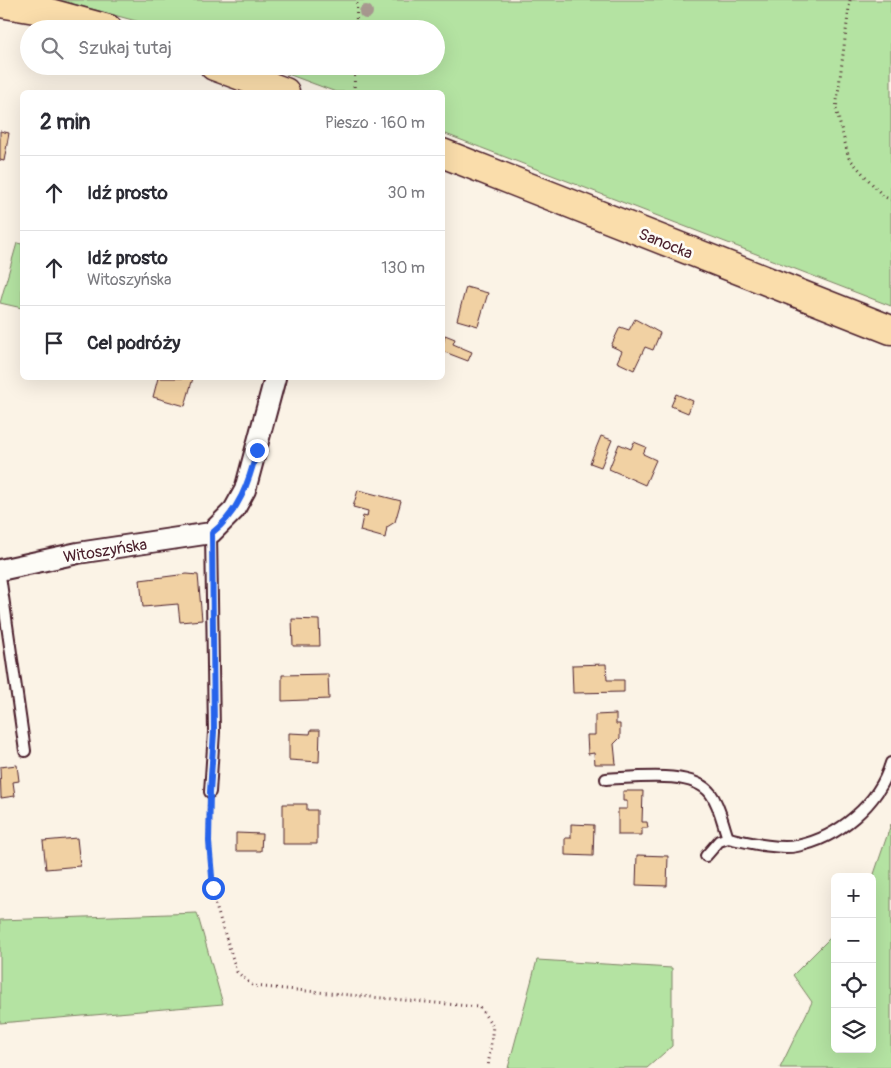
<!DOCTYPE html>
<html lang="pl">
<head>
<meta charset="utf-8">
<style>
  :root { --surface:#fff; --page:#f2f2f3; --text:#2b2b33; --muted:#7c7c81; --line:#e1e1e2 }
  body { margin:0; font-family:Pangolin,sans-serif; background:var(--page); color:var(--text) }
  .controls { position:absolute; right:15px; bottom:15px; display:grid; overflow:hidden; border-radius:8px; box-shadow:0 5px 20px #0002 }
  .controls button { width:45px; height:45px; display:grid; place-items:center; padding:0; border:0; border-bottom:1px solid var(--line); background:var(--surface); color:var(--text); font:25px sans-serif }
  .stop { position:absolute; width:15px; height:15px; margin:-11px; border:4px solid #2563eb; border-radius:50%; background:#fff }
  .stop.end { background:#2563eb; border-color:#fff; box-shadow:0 1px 5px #0008 }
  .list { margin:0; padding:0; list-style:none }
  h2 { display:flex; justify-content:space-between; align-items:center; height:65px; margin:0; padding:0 20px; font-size:21px }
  h2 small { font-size:16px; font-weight:400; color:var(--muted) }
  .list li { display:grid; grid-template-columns:32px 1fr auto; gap:15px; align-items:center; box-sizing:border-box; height:75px; padding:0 20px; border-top:1px solid var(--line) }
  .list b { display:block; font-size:19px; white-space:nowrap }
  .list p { margin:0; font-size:16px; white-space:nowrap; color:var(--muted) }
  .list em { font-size:16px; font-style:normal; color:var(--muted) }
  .icon { flex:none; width:28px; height:28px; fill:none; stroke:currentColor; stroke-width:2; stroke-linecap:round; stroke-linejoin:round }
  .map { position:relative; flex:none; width:891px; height:1068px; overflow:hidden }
  .search { position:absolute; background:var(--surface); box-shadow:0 5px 20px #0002; left:20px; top:20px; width:425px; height:55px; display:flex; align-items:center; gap:12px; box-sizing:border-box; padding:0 18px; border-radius:28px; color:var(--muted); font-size:19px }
  .panel { position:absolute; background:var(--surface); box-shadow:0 5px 20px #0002; left:20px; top:90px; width:425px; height:290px; border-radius:8px }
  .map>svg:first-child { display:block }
</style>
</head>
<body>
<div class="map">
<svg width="891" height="1068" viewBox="0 0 891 1068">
  <rect width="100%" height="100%" fill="#fbf3e6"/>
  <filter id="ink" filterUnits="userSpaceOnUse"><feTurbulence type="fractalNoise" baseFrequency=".02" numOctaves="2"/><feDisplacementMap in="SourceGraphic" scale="10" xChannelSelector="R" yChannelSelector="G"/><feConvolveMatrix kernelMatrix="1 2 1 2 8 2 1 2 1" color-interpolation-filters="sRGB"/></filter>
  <g filter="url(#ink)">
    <g fill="#b4e3a2" stroke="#7f8166">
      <polygon points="58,0 891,0 891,306 443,133 442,92 336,92 266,66 436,66 436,29 166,29"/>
      <polygon points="17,243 22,244 22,308 0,303"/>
      <polygon points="891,824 891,1068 780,1068 812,1002 793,975 835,933 835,1049 872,1049 872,880"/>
      <polygon points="197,913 223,1004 0,1023 0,920"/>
      <polygon points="537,960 672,968 672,1046 647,1068 508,1068"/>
    </g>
    <g fill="#f1d1a3" stroke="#4a1f2b">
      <polygon points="0,131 9,133 4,161 0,160"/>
      <polygon points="466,287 488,293 478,326 457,320"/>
      <polygon points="635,319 660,333 653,350 645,347 634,370 617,362 622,351 611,346 620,327 629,330"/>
      <polygon points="445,335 455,339 453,344 472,352 468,361 442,351"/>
      <polygon points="158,378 193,378 185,406 153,397"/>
      <polygon points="676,394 693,401 688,413 671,406"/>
      <polygon points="601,436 612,440 601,467 590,463"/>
      <polygon points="634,442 646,447 643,454 656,460 645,485 609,469 619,444 631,449"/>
      <polygon points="358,490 401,501 395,522 387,527 385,538 360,531 363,516 367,517 368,511 353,507"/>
      <polygon points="187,574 198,575 202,620 180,622 178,604 143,607 140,580"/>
      <polygon points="292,619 319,620 320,646 293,646"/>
      <polygon points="606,664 607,680 624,680 624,692 573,693 572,665"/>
      <polygon points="328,674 329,699 282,701 282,675"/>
      <polygon points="616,714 616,724 620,724 620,738 614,744 616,764 595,764 594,753 588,754 587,735 595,735 595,715"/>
      <polygon points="311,730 320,730 319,762 289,760 289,733 310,734"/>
      <polygon points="17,765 19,781 13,782 15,796 1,798 0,767"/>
      <polygon points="623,791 643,791 642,822 647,822 648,828 642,828 642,835 618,835 618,809 627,809 627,801 623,801"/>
      <polygon points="283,804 307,804 307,810 317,810 317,844 283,844"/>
      <polygon points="571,824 594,825 593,856 565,855 565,838 571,838"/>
      <polygon points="236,833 262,834 261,851 236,851"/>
      <polygon points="77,838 80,866 46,869 43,841"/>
      <polygon points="637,855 668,856 667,886 636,885"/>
    </g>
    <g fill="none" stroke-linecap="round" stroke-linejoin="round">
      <defs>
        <g id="lane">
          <polyline points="0,576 25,751"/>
          <path d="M606,779C634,778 693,769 711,794C720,806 723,825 728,838"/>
          <polyline points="210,792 214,732 211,533"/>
          <path d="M706,856L719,841L728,838C747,842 779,850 797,846C838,838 879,804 891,763"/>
        </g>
        <polyline id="street" points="0,570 78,553 211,533 234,510 245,490 275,378"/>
        <g id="primary">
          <polyline points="0,3 35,9 108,29"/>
          <polyline points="214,66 285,92"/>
          <polyline points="442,153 891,330"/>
        </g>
      </defs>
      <use href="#lane" stroke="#4a1f2b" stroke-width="14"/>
      <use href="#street" stroke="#4a1f2b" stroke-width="24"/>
      <use href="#primary" stroke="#4a1f2b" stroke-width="31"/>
      <g stroke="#4a1f2b" stroke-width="3" stroke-dasharray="1 4" stroke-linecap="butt">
        <polyline points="850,0 836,109 849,158 883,196 891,200"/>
        <polyline points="356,29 357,0"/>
        <polyline points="354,92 355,66"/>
        <polyline points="209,805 209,842 215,903 237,972 253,986 479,1007 493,1026 488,1068"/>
      </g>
      <use href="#lane" stroke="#fdfcf7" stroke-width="10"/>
      <use href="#street" stroke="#fdfcf7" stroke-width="20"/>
      <use href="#primary" stroke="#faddab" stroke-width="28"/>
    </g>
    <circle fill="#a89990" cx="366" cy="12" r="7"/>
  </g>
  <g fill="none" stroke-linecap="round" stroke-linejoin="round" filter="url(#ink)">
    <path stroke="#2563eb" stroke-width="6" d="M213,888L209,842L210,792L214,732L212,533C239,512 249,482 257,450"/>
  </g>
  <g text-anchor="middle" stroke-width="5" stroke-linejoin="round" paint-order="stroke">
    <g font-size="16" fill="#4a1f2b" stroke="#fdfcf7">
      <text transform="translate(666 243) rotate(22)" y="6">Sanocka</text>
      <text transform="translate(105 550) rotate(-9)" y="6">Witoszyńska</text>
    </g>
  </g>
</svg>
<div class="controls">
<button>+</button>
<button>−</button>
<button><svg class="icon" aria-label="locate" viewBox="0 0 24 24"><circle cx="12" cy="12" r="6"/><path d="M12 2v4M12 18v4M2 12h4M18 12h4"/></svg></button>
<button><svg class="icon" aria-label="layers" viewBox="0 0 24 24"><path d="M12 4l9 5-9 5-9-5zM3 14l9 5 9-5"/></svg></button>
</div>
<div class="stop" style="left:213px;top:888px"></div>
<div class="stop end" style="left:257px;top:450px"></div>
<div class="search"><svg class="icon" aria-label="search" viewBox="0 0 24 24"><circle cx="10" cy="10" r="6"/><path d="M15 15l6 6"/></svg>Szukaj tutaj</div>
<section class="panel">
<h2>2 min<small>Pieszo · 160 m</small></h2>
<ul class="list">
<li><svg class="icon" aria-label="ahead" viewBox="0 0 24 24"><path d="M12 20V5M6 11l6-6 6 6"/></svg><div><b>Idź prosto</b></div><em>30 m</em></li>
<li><svg class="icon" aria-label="ahead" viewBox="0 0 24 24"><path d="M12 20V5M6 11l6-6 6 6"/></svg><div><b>Idź prosto</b><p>Witoszyńska</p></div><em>130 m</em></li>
<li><svg class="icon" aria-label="arrive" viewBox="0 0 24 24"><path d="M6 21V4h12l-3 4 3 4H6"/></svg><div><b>Cel podróży</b></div></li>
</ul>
</section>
</div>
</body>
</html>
